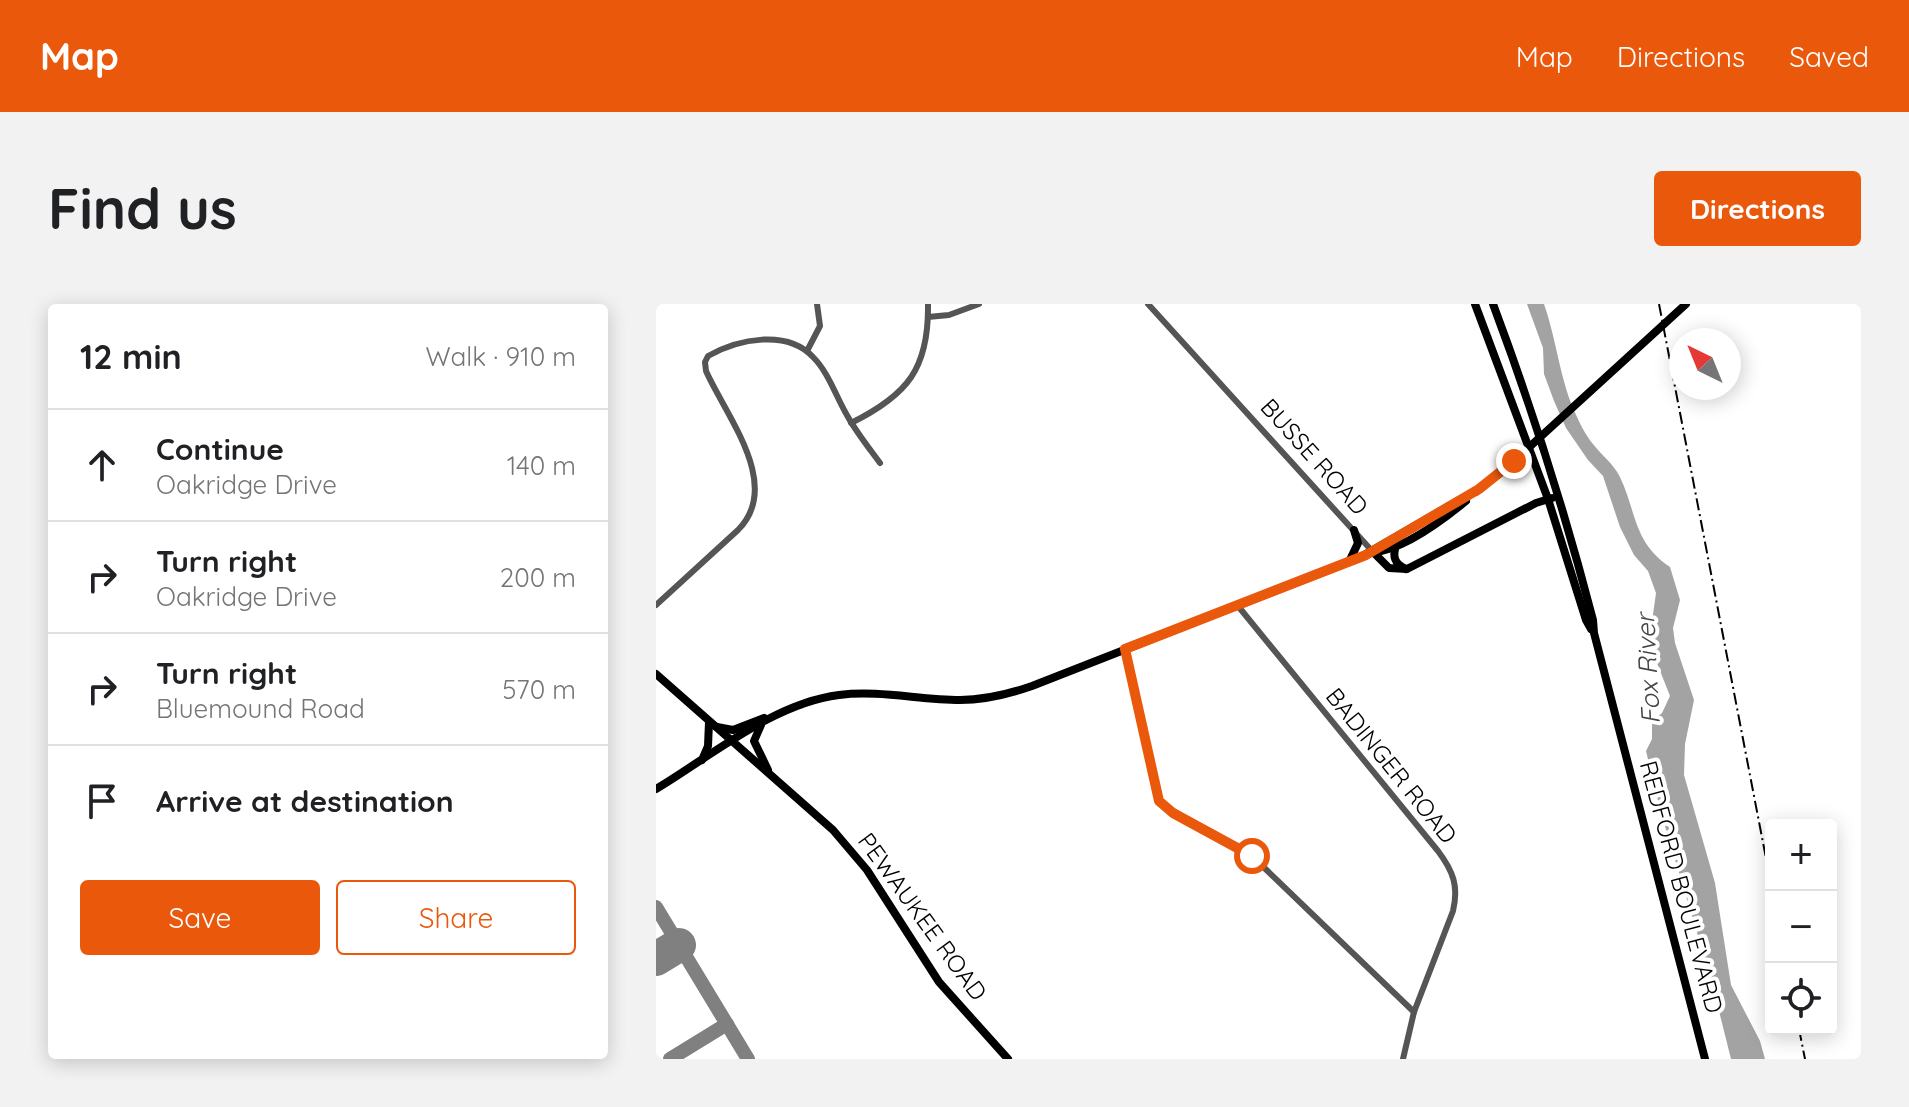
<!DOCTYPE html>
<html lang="en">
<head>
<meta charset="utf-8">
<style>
  :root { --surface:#fff; --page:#f2f2f2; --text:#202124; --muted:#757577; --line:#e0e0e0; --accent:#ea580c }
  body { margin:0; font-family:Quicksand,sans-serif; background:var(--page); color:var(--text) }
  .controls { position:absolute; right:24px; bottom:24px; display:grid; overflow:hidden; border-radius:8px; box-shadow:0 4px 20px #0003 }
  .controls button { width:72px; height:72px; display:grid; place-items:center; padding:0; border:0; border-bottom:2px solid var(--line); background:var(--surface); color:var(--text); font:40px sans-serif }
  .compass { position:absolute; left:1013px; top:24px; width:72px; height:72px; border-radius:50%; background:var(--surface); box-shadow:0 4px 20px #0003; rotate:317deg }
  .stop { position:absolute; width:24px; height:24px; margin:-18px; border:6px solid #ea580c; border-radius:50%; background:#fff }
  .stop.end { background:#ea580c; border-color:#fff; box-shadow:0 2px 8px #0008 }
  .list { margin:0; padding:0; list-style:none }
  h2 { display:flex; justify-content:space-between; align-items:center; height:104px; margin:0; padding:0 32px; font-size:34px }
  h2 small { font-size:26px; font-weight:400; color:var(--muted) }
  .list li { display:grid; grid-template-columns:52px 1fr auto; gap:24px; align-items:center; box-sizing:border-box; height:112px; padding:0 32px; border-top:2px solid var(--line) }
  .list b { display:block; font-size:30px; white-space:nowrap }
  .list p { margin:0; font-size:26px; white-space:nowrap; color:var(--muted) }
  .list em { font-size:26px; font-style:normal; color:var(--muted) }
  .actions { display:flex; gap:16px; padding:24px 32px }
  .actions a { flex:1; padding:18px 0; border:2px solid var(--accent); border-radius:8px; text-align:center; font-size:28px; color:var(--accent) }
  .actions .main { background:var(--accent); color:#fff }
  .icon { flex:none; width:44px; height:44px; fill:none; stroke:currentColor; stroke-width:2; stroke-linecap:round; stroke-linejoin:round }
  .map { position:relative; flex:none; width:1205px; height:755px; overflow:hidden; border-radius:8px }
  header { display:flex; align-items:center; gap:48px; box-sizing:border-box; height:112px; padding:0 40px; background:var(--accent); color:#fff }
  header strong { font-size:38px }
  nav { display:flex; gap:44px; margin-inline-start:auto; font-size:28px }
  .intro { display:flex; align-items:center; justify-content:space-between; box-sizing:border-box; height:192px; padding:0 48px }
  h1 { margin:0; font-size:56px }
  .button { padding:20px 36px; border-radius:8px; background:var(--accent); color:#fff; font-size:28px; font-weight:700 }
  main { display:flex; gap:48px; padding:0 48px }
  aside { flex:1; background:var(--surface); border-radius:8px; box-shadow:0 4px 20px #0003 }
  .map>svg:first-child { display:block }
</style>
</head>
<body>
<header>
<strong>Map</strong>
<nav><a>Map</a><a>Directions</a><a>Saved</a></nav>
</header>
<div class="intro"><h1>Find us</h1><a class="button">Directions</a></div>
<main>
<aside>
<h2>12 min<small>Walk · 910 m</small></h2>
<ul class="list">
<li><svg class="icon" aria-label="ahead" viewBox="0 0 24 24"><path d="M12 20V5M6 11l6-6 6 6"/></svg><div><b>Continue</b><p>Oakridge Drive</p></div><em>140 m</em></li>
<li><svg class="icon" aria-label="right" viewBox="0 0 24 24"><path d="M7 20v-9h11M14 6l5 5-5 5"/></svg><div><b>Turn right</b><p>Oakridge Drive</p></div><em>200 m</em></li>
<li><svg class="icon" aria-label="right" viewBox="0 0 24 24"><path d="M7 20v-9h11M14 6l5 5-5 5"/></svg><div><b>Turn right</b><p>Bluemound Road</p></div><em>570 m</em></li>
<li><svg class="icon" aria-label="arrive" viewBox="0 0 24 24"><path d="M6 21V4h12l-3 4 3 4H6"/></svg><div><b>Arrive at destination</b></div></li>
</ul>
<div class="actions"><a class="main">Save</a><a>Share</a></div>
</aside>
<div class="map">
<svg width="1205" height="755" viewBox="0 0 1205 755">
  <rect width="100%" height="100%" fill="#fff"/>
  <path fill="#a3a3a3" d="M871,0H888C901,37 904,78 921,113C925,122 931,133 937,140C946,152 957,159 964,173C981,209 977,238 1014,263L1024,296L1017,324L1019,339L1038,396L1029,440L1028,471L1059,579L1075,681L1104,737L1109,755H1075L1055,675L1005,509L990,447L996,435V417L1006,409L1014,392L993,339L1000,289L992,267L978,251L964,223L947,172L932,156L910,124L898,97L888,70L887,44Z"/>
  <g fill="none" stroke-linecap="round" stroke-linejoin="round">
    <g stroke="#808080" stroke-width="14">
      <polyline points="0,603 92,755"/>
      <polyline points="14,755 71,720"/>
    </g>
    <polyline stroke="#808080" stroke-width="34" points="0,655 23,641"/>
    <g stroke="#555" stroke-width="6">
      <polyline points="492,0 717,248"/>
      <polyline points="272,13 293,11 323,0"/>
      <polyline points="151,47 164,22 161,0"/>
      <path d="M195,119C252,91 273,64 272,0"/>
      <path d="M0,301L82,226C127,181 70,112 50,67L49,58L52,52C82,35 131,25 157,53C173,69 180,93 192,113C201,129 213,144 224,159"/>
      <path d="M582,302L782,547C797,567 803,582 797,607L758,708L747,755"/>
      <polyline points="469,345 479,383 499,486 505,500 596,552 758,708"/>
    </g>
    <g stroke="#000" stroke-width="8">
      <polyline points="819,0 892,195 930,316 935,325"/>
      <path d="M837,0C876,104 909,208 937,316L938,329L1049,755"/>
      <polyline points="820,188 858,157 1030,0"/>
      <path d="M740,242C736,253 739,260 750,265"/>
      <polyline points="717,248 733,264 751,265 880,199 896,194"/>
      <path d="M718,248C747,246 788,215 810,197"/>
      <polyline points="693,258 702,239 698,226"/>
      <polyline points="0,370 177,526 211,566 283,678 352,755"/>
      <polyline points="105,421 98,437 112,466"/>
      <polyline points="61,423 77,426 108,414"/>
      <polyline points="46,456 52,442 53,418"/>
      <path d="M0,485C55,452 118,399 183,391C224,386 263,396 304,396C329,396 353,390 376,382L703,254L823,185"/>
    </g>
    <g stroke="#000" stroke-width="2" stroke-dasharray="12 4 2 4" stroke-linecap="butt">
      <polyline points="1003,0 1115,580"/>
      <polyline points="1143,725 1149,755"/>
    </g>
  </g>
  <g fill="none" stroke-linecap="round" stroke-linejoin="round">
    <polyline stroke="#ea580c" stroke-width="10" points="596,552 517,509 503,497 469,345 710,251 823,185 858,157"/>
  </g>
  <g text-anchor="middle" stroke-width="8" stroke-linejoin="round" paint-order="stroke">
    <g font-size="24" fill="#000" stroke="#fff">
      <text transform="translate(658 153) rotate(48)" y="8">BUSSE ROAD</text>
      <text transform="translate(735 462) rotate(51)" y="8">BADINGER ROAD</text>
      <text transform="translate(1025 583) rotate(75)" y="8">REDFORD BOULEVARD</text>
      <text transform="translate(266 613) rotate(54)" y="8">PEWAUKEE ROAD</text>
    </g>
    <g font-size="26" font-style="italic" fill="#444" stroke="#fff">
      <text transform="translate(992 365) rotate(-93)" y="9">Fox River</text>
    </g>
  </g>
</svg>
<div class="controls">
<button>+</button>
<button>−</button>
<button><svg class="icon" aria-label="locate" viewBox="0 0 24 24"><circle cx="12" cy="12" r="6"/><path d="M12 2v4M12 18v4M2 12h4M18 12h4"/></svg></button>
</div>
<svg class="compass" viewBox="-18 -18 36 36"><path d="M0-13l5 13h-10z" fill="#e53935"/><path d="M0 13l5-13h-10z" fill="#757577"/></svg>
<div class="stop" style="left:596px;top:552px"></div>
<div class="stop end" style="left:858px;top:157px"></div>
</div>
</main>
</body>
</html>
